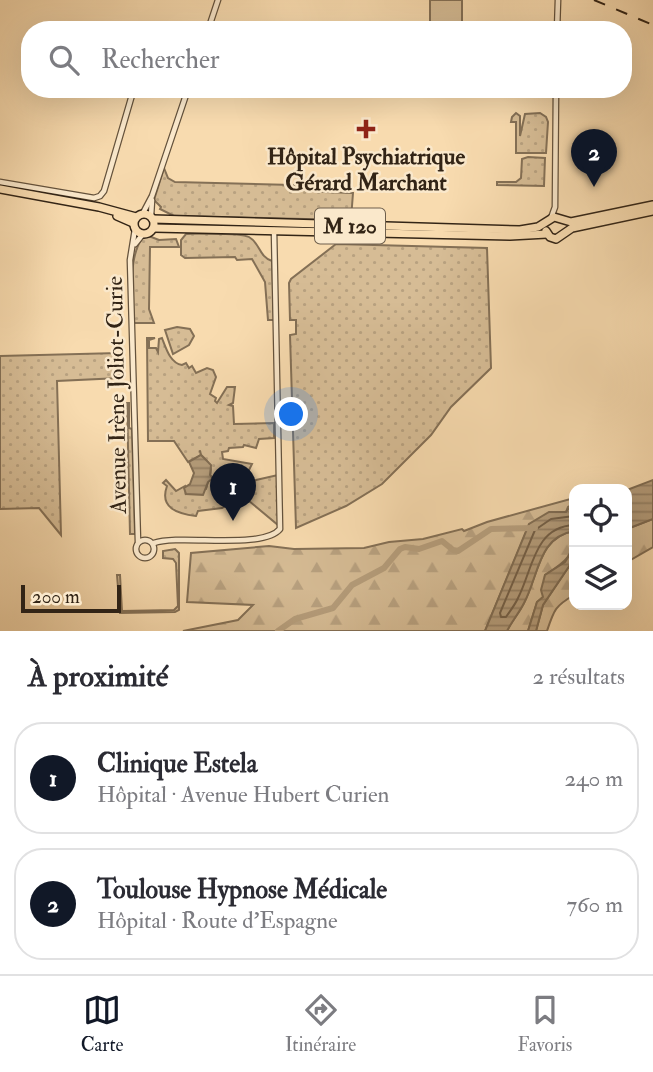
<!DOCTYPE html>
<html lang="fr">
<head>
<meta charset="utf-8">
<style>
  :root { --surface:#fff; --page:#f2f2f3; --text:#2b2b33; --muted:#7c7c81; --line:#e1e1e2; --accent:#111827 }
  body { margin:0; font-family:"IM FELL Double Pica",serif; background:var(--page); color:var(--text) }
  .controls { position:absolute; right:21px; bottom:21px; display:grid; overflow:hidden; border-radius:14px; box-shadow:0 7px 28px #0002 }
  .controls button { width:63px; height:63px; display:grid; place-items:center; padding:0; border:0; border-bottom:2px solid var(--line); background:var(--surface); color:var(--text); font:35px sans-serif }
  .scale { position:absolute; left:21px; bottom:18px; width:100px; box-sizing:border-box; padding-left:7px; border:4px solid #322416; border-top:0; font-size:19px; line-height:24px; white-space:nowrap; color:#322416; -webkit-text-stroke:5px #fae8cb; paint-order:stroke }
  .you { position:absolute; left:292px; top:415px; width:24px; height:24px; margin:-18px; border:5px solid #fff; border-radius:50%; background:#1a73e8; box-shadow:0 0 0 10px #1a73e833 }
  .badge { display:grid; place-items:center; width:46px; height:46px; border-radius:50%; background:var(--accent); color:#fff; font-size:23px; font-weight:700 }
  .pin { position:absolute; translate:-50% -58px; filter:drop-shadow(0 2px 4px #0008) }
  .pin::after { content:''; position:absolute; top:37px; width:24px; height:21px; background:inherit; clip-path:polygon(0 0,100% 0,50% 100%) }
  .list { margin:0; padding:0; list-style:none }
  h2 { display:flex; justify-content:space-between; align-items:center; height:91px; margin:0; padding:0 28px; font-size:30px }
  h2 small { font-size:23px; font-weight:400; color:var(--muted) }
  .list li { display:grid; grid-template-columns:46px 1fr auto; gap:21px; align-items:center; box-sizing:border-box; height:112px; margin:0 14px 14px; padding:0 14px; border:2px solid var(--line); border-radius:28px }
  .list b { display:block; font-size:26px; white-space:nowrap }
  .list p { margin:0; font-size:23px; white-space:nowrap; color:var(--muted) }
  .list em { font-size:23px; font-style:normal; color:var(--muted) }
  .icon { flex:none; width:38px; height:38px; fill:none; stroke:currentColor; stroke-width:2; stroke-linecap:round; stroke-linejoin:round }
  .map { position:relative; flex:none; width:653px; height:631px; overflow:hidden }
  .search { position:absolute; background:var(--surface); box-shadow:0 7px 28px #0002; left:21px; right:21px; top:21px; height:77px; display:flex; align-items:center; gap:18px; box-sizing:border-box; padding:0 24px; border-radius:28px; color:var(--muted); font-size:26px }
  .sheet { height:343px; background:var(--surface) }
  nav { display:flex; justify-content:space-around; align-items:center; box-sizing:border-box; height:98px; border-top:2px solid var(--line); background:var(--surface); font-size:19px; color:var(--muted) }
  nav a { display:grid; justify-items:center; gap:4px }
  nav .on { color:var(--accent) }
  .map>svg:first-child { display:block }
</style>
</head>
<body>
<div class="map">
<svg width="653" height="631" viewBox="0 0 653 631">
  <defs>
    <pattern id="grass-dots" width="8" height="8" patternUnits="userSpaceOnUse" patternTransform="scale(1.75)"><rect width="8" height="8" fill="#d6bc95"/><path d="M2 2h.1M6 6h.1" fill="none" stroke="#b8a180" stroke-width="1.8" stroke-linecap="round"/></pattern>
    <pattern id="forest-firs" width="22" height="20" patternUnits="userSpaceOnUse" patternTransform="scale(1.75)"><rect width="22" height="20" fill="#d6bc95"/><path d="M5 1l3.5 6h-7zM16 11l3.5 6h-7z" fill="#b8a180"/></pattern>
    <pattern id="water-rules" width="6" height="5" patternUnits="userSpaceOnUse" patternTransform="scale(1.75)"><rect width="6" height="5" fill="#b59d7b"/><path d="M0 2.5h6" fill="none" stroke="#948064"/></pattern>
  </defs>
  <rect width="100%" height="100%" fill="#f8dbaf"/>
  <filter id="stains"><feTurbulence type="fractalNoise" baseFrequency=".00286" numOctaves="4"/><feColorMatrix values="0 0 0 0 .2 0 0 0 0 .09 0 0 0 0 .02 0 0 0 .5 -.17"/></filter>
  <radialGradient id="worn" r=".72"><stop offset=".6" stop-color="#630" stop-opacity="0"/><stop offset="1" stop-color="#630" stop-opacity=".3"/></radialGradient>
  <g fill="url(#grass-dots)" stroke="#847056" stroke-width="2">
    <polygon points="516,113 520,116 520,136 525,114 540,113 546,117 548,122 546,153 516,153 516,122 511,122 512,117"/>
    <polygon points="528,157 545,158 544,186 497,185 497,182 516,182 521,178 522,159"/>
    <polygon points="164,168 168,178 175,182 293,185 324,192 353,193 351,219 346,220 174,216 160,209 161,207 154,200"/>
    <path d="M186,234C198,234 240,232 249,237C260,243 259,257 272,261L274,320H268L265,282L252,259L237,260L235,257L185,258L181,255V240Z"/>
    <path d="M146,235L159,240L176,239L179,247H150L149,309L154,323H134C132,301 127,249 146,235Z"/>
    <polygon points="336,244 487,248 491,368 451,407 431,435 382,484 346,506 296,528 290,335 296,334 296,320 290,320 289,283 291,279"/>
    <polygon points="177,327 190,329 194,336 189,345 173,354 165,330"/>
    <path d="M147,338H155L149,340V348H156L158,352L159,339L162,338C166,348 170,363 182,365L186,363L189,368L192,366L196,373L207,368L213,370L216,377L210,394L216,398L215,401L217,403L227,387H235L233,403L229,405L233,406L234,424L274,423V438L259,439L256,448L244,445L243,447L229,448L228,451L222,452L223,459L252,464L247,474L239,477L240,484L242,486L256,480L278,475V525L243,496L222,508L198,511L196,516C178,514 159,508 167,486L163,483L166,480L176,491L185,486L186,494L206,489C210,472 217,469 201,455L188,462L174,441H148Z"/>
    <polygon points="118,353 120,378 57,381 61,535 39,508 0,509 0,356"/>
    <polygon points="127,403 129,403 129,428 132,429 135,534 130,534"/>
    <polygon points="175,549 179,553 179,610 175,612 120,613 117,575 120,575 122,611 174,610 178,606 176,563 173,559 163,558 163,551"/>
  </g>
  <g fill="url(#forest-firs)" stroke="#847056" stroke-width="2">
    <polygon points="574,498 574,504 568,507 566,512 529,525 485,631 183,631 238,620 253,605 187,602 191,553 269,546 294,549 364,548 389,542 423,539 462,529 464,531 487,522"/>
    <polygon points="653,519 653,547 627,562 627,529"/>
    <path d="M574,531C574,557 565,562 545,575L543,597L537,602L528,631H507C512,621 519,613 524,603C539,575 538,537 574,531Z"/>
    <path d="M574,559V595C555,606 554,610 547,631H536L543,605Z"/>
  </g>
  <rect fill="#d6bc95" stroke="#847056" stroke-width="2" x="430" y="0" width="32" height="30"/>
  <g fill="url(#water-rules)" stroke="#816d53" stroke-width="2">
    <polygon points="201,455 211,465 210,475 213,478 208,482 203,495 186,494 184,488 190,484 194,473 189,462"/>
    <polygon points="653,480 653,519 627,529 627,490"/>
    <path d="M568,509H574V531C538,537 539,575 524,603C519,613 512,621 507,631H485L529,524L549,512H566Z"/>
    <polygon points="574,548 574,559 543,605 536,631 528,631 537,602 543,597 541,590 545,575 565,562"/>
  </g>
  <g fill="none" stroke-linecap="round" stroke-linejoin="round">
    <path stroke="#746048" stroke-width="2" d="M574,516L551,519L535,530L500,613L501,617H506C510,611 515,605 518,598C533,569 534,527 574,525"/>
    <polyline stroke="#816d53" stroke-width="2" points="200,451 201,455"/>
    <polyline stroke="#b59d7b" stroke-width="6" points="278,631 295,619 333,608 352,585 384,568 400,549 405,547 419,549 442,541 453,550 458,551 491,529 535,528"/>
    <defs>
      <g id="minor">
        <polyline points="208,30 218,0"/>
        <polyline points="557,30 558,0"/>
        <polyline points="149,89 186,95"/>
        <polyline points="0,182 94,198 100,196 104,191 132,95 137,89"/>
        <polyline points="143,213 152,196 188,89"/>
        <polyline points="151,216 152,200"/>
        <polyline points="551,218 555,207 556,89"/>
        <polyline points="135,229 130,260 138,542"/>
        <polyline points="135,244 143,234"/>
        <circle cx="145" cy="549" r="9"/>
        <path d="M154,543C180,534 263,550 280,529L274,230"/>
      </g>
      <g id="major">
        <polyline points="0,189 99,207 136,217"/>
        <circle cx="144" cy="224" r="10"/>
        <polyline points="117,216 133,223"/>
        <polyline points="153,219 520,230 538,227 554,217 571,222 653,205"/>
        <polyline points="154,228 510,236 547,234"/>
        <polyline points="546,231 550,237 556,239 572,228 653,211"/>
      </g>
    </defs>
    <use href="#minor" stroke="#64523c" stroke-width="7"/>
    <use href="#major" stroke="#322416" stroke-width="10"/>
    <use href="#minor" stroke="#fae8cb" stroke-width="4.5"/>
    <use href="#major" stroke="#f8dbaf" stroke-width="7"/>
    <polyline stroke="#322416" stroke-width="2" stroke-dasharray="12 12" stroke-linecap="butt" points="594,0 653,25"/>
  </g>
  <path fill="#8f2418" stroke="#fae8cb" stroke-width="2.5" d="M362.5 118.5h7v7h7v7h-7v7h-7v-7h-7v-7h7z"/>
  <g text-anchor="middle" stroke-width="5" stroke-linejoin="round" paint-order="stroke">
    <rect fill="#fae8cb" stroke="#6e5f4c" stroke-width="2" x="315" y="208.5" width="70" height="35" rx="5"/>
    <g font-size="21" font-weight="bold" fill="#322416">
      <text x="350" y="233">M 120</text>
    </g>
    <g font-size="23" font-weight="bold" fill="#322416" stroke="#fae8cb">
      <text x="366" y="164">Hôpital Psychiatrique<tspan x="366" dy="26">Gérard Marchant</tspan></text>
    </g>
    <g font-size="23" fill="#322416" stroke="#fae8cb">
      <text transform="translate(116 395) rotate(-91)" y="8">Avenue Irène Joliot-Curie</text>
    </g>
  </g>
  <rect width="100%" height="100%" filter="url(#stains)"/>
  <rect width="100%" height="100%" fill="url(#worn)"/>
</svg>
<div class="controls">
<button><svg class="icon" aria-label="locate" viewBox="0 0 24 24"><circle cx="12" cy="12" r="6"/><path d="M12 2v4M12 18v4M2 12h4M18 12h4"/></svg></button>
<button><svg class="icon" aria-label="layers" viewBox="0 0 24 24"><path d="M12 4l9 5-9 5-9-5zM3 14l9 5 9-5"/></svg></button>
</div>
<div class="scale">200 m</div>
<div class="you"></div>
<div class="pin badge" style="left:233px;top:521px">1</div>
<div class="pin badge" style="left:594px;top:187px">2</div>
<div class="search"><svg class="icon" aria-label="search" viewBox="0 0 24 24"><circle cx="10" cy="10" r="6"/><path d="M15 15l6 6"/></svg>Rechercher</div>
</div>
<section class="sheet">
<h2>À proximité<small>2 résultats</small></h2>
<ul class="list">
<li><span class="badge">1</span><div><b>Clinique Estela</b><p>Hôpital · Avenue Hubert Curien</p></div><em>240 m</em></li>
<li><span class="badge">2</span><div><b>Toulouse Hypnose Médicale</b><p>Hôpital · Route d'Espagne</p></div><em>760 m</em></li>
</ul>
</section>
<nav>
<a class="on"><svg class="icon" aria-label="map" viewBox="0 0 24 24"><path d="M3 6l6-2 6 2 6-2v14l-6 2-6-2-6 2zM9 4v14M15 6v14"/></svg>Carte</a>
<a><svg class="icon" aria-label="directions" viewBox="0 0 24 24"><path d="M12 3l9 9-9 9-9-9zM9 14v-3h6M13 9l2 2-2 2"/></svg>Itinéraire</a>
<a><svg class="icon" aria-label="saved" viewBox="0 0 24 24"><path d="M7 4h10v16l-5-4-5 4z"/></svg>Favoris</a>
</nav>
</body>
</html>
